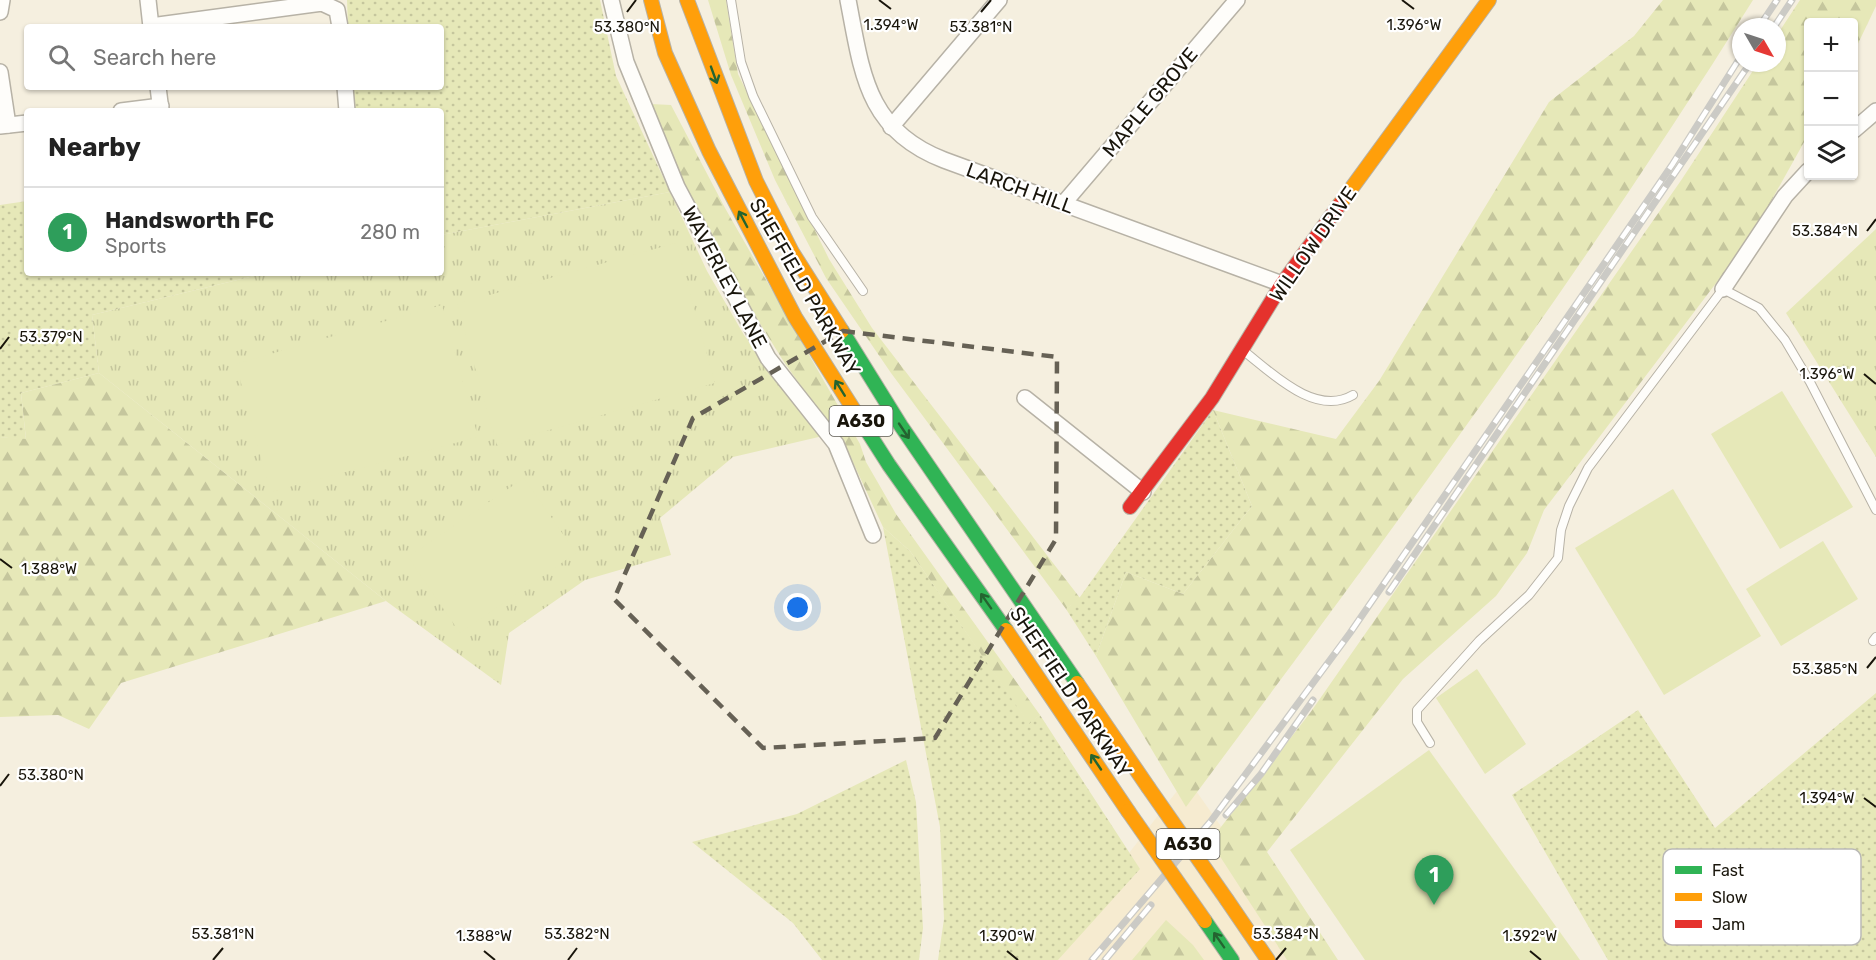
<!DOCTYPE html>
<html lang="en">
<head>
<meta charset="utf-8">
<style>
  :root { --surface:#fff; --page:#f2f2f2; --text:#222; --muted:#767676; --line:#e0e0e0; --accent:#111827 }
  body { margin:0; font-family:Rubik,sans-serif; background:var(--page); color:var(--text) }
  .controls { position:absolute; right:18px; top:18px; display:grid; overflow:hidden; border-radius:6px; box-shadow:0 2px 4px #0004 }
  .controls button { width:54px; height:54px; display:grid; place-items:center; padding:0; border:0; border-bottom:2px solid var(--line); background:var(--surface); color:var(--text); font:30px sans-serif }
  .compass { position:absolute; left:1732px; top:18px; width:54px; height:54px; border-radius:50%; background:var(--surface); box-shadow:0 2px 4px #0004; rotate:129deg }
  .you { position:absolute; left:798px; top:608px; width:21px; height:21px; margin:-15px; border:4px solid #fff; border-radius:50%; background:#1a73e8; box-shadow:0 0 0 9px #1a73e833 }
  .badge { display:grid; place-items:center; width:39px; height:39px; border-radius:50%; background:var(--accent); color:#fff; font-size:20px; font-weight:700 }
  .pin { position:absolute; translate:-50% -50px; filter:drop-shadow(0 2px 3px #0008) }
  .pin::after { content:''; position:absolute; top:32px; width:21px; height:18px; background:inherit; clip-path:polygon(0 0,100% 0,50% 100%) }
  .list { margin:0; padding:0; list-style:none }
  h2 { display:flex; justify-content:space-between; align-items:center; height:78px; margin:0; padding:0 24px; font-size:26px }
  h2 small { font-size:20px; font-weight:400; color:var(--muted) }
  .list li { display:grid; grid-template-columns:39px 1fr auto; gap:18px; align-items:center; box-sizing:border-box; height:90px; padding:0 24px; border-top:2px solid var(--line) }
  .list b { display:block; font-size:22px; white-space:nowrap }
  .list p { margin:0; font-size:20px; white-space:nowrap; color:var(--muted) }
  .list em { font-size:20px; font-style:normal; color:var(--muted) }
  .icon { flex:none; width:33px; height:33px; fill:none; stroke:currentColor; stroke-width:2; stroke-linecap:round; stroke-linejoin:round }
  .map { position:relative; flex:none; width:1876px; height:960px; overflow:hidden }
  .search { position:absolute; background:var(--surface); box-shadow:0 2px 4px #0004; left:24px; top:24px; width:420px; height:66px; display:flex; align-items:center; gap:15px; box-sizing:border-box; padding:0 21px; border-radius:6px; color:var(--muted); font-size:22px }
  .panel { position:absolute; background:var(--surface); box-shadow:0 2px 4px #0004; left:24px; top:108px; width:420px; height:168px; border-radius:6px }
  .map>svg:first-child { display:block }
</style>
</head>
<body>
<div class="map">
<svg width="1876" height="960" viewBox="0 0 1876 960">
  <defs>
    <pattern id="grass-dots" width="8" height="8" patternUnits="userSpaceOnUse" patternTransform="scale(1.5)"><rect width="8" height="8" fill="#e6e8b8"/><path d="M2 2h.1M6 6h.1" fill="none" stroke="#c5c69d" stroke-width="1.8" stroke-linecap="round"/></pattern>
    <pattern id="forest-firs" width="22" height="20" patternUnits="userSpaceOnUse" patternTransform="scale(1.5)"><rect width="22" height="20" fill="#e6e8b8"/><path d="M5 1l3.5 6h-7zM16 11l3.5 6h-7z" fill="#c5c69d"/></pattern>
    <pattern id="park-tufts" width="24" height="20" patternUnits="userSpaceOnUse" patternTransform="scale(1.5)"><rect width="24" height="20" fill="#e6e8b8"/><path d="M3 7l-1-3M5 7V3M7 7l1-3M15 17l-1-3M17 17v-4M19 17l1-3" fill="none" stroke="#c5c69d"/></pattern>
  </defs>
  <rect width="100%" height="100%" fill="#f5efdf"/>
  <polygon fill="#f6ebd0" points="1187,778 1315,960 1036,960 1109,879"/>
  <g fill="url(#grass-dots)">
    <polygon points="347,0 600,0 616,76 670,192 441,235 441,111 353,111 352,87 441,87 441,27 348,27"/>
    <polygon points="27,201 27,273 266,273 92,315 99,373 21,393 26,440 0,437 0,205"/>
    <polygon points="1213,410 1252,506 1183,594 1126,572 1096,656 1066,609 1080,597"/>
    <polygon points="883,527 910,551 1029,723 1040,715 1140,869 1058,960 938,960 944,919 940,827"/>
    <polygon points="1876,693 1876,960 1608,960 1512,795 1638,710 1715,828"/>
    <polygon points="906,760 916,802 923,928 919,960 822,960 793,923 692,842 797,814"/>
  </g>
  <g fill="url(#forest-firs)">
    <polygon points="708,0 726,0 738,74 829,259 872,328 1080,598 1066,609 891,373 826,278 775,180 731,75"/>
    <path d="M1663,0H1753C1579,279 1382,544 1186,807L1096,656L1126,572L1183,594L1252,506L1213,410L1336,439L1379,381L1549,102L1634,36Z"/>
    <polygon points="1800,0 1876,0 1876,6 1854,52 1854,22 1808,22 1808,135 1751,237 1544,510 1527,553 1496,596 1403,679 1267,852 1338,960 1287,960 1210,841 1310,713 1682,179 1758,63 1777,63 1777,35"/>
    <polygon points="651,104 671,105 725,208 860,444 866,462 896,514 1040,715 1029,724 910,551 883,527 850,456 784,362 736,285 686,189"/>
    <polygon points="99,373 386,601 121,683 89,729 58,715 0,717 0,437 26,439 21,393"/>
    <polygon points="1166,920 1193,945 1204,960 1132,960"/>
  </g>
  <g fill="url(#park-tufts)">
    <polygon points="670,192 707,271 744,335 823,436 733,457 660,518 671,555 585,580 509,633 501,685 386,601 99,373 92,315 266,273 441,273 441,235"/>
    <polygon points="1876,229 1876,457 1786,313"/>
  </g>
  <g fill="#e6e8b8">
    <polygon points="676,243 715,383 497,445 457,304"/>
    <polygon points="442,305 478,437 270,492 236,364"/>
    <polygon points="1782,391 1853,507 1780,549 1711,434"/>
    <polygon points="524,478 576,553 460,633 408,557"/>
    <polygon points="1673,489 1761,636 1664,695 1575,548"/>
    <polygon points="1823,541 1858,599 1781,646 1746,589"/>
    <polygon points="1477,669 1526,744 1485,774 1436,698"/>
    <polygon points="1429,750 1580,960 1365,960 1290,850"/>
  </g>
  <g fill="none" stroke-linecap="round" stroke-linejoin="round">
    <defs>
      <g id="lane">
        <polyline points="731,0 741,62 753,96 812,217 863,291"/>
        <path d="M1245,352C1273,374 1316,417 1353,395"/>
        <polyline points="1873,641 1876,637"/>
        <polyline points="1430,743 1417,722 1417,710 1479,641 1529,595 1558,558 1561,530 1569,506 1588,468 1723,289 1759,308 1785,340 1810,382 1876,510"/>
      </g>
      <g id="street">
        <polyline points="148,0 151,27"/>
        <polyline points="611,0 626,62 677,187 768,358 836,444 873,535"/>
        <path d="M848,0C862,72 866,130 944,160L1282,284"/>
        <polyline points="0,12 2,0"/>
        <polyline points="151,26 322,3 337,10 340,27"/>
        <polyline points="0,72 8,125"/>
        <polyline points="158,87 161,111"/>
        <polyline points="345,87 347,111"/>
        <polyline points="121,111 161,106"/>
        <polyline points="0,126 27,123"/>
        <polyline points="891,127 999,0"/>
        <polyline points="1854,130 1876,111"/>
        <polyline points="1063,204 1237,0"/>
        <polyline points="1723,289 1785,196 1808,171"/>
        <polyline points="1025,398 1143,492"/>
      </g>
      <g id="fast">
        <polyline points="842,331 901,426 1077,683"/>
        <polyline points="859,418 889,465 1006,630"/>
        <polyline points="1205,921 1232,960"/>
      </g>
      <g id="slow">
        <polyline points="651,0 665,53 709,151 795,317 859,418"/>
        <polyline points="687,0 756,181 792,252 842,331"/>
        <polyline points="1340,204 1489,0"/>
        <polyline points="1006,630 1128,811"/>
        <polyline points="1077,683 1148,787"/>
        <polyline points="1227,900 1268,960"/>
      </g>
      <polyline id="jam" points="1130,507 1212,398 1282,284 1340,204"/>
    </defs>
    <use href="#lane" stroke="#b7b2a6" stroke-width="10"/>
    <use href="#street" stroke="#b7b2a6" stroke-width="18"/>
    <use href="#fast" stroke="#b7b2a6" stroke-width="16"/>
    <use href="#slow" stroke="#b7b2a6" stroke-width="16"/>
    <use href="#jam" stroke="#b7b2a6" stroke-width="16"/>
    <use href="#lane" stroke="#fefdfa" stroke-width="8"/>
    <use href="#street" stroke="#fefdfa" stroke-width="15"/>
    <use href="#fast" stroke="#30b455" stroke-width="14"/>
    <use href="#slow" stroke="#ff9f0a" stroke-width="14"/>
    <use href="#jam" stroke="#e5322d" stroke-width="14"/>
    <defs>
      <g id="rail">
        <polyline points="1759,27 1777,0"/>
        <polyline points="1774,27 1792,0"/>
        <polyline points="1389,592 1750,63"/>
        <polyline points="1226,815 1261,774 1313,700"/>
        <polyline points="1092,960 1211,821 1350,633 1672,165 1741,56"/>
        <polyline points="1105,960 1151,905"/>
      </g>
    </defs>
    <use href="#rail" stroke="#cbcac5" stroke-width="7"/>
    <use href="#rail" stroke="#fff" stroke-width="4.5" stroke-dasharray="14" stroke-linecap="butt"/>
    <defs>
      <g id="slow-bridge">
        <polyline points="1148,787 1227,900"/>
        <polyline points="1128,811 1205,921"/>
      </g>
    </defs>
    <use href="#slow-bridge" stroke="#b7b2a6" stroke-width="16" stroke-linecap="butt"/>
    <use href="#slow-bridge" stroke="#ff9f0a" stroke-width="14"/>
  </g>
  <defs><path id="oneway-shaft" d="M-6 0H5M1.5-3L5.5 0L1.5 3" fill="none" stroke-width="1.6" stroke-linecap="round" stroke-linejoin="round" transform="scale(1.5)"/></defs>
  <g stroke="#246430">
    <use href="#oneway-shaft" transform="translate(714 75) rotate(70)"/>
    <use href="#oneway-shaft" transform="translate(743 219) rotate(-118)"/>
    <use href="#oneway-shaft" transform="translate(840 388) rotate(-122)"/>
    <use href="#oneway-shaft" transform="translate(904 431) rotate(56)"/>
    <use href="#oneway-shaft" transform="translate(986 601) rotate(-125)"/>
    <use href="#oneway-shaft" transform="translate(1096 762) rotate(-124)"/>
    <use href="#oneway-shaft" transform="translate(1219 940) rotate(-125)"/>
  </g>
  <path fill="none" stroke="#666155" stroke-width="4.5" stroke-dasharray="12 8" stroke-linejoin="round" d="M843,331L1057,357L1056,539L935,738L763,748L614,599L693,418Z"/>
  <path fill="none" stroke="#19150b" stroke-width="2" d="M879,0L891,9M1402,0L1414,9M627,12L636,0M981,12L991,0M1867,231L1876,219M0,349L9,337M1864,374L1876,384M0,559L12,568M1867,668L1876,657M0,786L9,774M1864,798L1876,807M484,951L495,960M1007,951L1018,960M1530,951L1541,960M213,960L223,948M568,960L577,948M1276,960L1286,948"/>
  <g text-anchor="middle" stroke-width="4.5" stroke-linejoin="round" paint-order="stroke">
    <g fill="#fff" stroke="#5e5b54" stroke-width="1.5">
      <rect x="829.5" y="406" width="63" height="30" rx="4.5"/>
      <rect x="1156.5" y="829" width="63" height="30" rx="4.5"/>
    </g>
    <g font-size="18" font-weight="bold" fill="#19150b">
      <text x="861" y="427">A630</text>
      <text x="1188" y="850">A630</text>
    </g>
    <g font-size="20" fill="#19150b" stroke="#fff">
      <text transform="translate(1150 102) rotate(-50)" y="7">MAPLE GROVE</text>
      <text transform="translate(1020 188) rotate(20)" y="7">LARCH HILL</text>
      <text transform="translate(1313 244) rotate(-55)" y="7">WILLOW DRIVE</text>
      <text transform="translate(725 277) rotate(62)" y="7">WAVERLEY LANE</text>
      <text transform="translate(805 287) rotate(60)" y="7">SHEFFIELD PARKWAY</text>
      <text transform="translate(1071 692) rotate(56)" y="7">SHEFFIELD PARKWAY</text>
    </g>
  </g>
  <rect x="1663" y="849" width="198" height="96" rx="9" fill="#fff" stroke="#bab9b6" stroke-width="1.5"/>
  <rect x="1675" y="866" width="27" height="8" fill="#30b455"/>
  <rect x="1675" y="893" width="27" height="8" fill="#ff9f0a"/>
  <rect x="1675" y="920" width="27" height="8" fill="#e5322d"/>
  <g font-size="16" fill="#19150b">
    <text x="1712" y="876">Fast</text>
    <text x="1712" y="903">Slow</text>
    <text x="1712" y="930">Jam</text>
  </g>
  <g font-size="15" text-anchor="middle" fill="#19150b" stroke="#fff" stroke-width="4.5" stroke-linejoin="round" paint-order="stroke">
    <text x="891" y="30">1.394°W</text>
    <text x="1414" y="30">1.396°W</text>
    <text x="627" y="32">53.380°N</text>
    <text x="981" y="32">53.381°N</text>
    <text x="1825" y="236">53.384°N</text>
    <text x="51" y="342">53.379°N</text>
    <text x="1827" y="379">1.396°W</text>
    <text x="49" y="574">1.388°W</text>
    <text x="1825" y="674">53.385°N</text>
    <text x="51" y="780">53.380°N</text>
    <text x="1827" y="803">1.394°W</text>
    <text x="223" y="939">53.381°N</text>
    <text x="577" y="939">53.382°N</text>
    <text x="1286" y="939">53.384°N</text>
    <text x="484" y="941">1.388°W</text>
    <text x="1007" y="941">1.390°W</text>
    <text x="1530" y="941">1.392°W</text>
  </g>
</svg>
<div class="controls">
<button>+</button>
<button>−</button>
<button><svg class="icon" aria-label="layers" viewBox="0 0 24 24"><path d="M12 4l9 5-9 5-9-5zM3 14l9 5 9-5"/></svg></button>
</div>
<svg class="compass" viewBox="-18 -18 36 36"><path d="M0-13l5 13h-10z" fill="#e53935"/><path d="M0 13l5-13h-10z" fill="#767676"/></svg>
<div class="you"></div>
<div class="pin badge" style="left:1434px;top:905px;background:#2e9e5b">1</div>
<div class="search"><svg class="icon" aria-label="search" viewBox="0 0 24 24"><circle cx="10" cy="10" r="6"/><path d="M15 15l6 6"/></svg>Search here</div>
<section class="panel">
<h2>Nearby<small></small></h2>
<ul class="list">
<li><span class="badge" style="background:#2e9e5b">1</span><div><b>Handsworth FC</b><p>Sports</p></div><em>280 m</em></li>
</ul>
</section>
</div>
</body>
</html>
